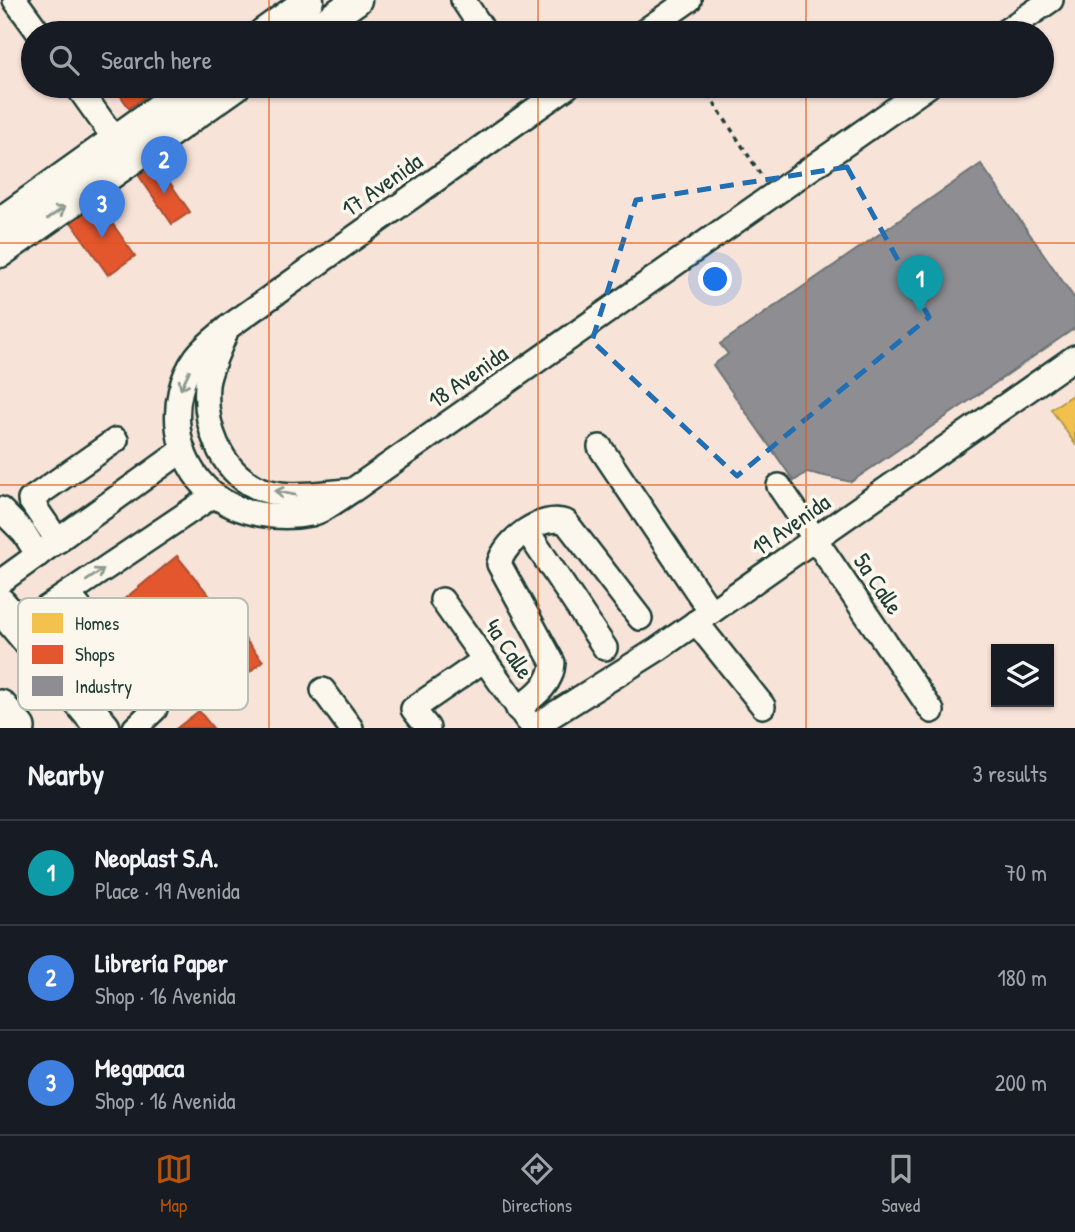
<!DOCTYPE html>
<html lang="en">
<head>
<meta charset="utf-8">
<style>
  :root { --surface:#171b24; --page:#20242c; --text:#f1f3f6; --muted:#9ea1a6; --line:#363941; --accent:#b45309 }
  body { margin:0; font-family:"Patrick Hand",sans-serif; background:var(--page); color:var(--text) }
  .controls { position:absolute; right:21px; bottom:21px; display:grid; overflow:hidden; border-radius:0px; box-shadow:0 2px 5px #0004 }
  .controls button { width:63px; height:63px; display:grid; place-items:center; padding:0; border:0; border-bottom:2px solid var(--line); background:var(--surface); color:var(--text); font:35px sans-serif }
  .you { position:absolute; left:716px; top:280px; width:24px; height:24px; margin:-18px; border:5px solid #fff; border-radius:50%; background:#1a73e8; box-shadow:0 0 0 10px #1a73e833 }
  .badge { display:grid; place-items:center; width:46px; height:46px; border-radius:50%; background:var(--accent); color:#fff; font-size:23px; font-weight:700 }
  .pin { position:absolute; translate:-50% -58px; filter:drop-shadow(0 2px 4px #0008) }
  .pin::after { content:''; position:absolute; top:37px; width:24px; height:21px; background:inherit; clip-path:polygon(0 0,100% 0,50% 100%) }
  .list { margin:0; padding:0; list-style:none }
  h2 { display:flex; justify-content:space-between; align-items:center; height:91px; margin:0; padding:0 28px; font-size:30px }
  h2 small { font-size:23px; font-weight:400; color:var(--muted) }
  .list li { display:grid; grid-template-columns:46px 1fr auto; gap:21px; align-items:center; box-sizing:border-box; height:105px; padding:0 28px; border-top:2px solid var(--line) }
  .list b { display:block; font-size:26px; white-space:nowrap }
  .list p { margin:0; font-size:23px; white-space:nowrap; color:var(--muted) }
  .list em { font-size:23px; font-style:normal; color:var(--muted) }
  .icon { flex:none; width:38px; height:38px; fill:none; stroke:currentColor; stroke-width:2; stroke-linecap:round; stroke-linejoin:round }
  .map { position:relative; flex:none; width:1075px; height:728px; overflow:hidden }
  .search { position:absolute; background:var(--surface); box-shadow:0 2px 5px #0004; left:21px; right:21px; top:21px; height:77px; display:flex; align-items:center; gap:18px; box-sizing:border-box; padding:0 24px; border-radius:38px; color:var(--muted); font-size:26px }
  .sheet { height:406px; background:var(--surface) }
  nav { display:flex; justify-content:space-around; align-items:center; box-sizing:border-box; height:98px; border-top:2px solid var(--line); background:var(--surface); font-size:19px; color:var(--muted) }
  nav a { display:grid; justify-items:center; gap:4px }
  nav .on { color:var(--accent) }
  .map>svg:first-child { display:block }
</style>
</head>
<body>
<div class="map">
<svg width="1075" height="728" viewBox="0 0 1075 728">
  <rect width="100%" height="100%" fill="#f8e3d9"/>
  <filter id="ink" filterUnits="userSpaceOnUse"><feTurbulence type="fractalNoise" baseFrequency=".0143" numOctaves="2"/><feDisplacementMap in="SourceGraphic" scale="14" xChannelSelector="R" yChannelSelector="G"/><feConvolveMatrix kernelMatrix="1 2 1 2 8 2 1 2 1" color-interpolation-filters="sRGB"/></filter>
  <g filter="url(#ink)">
    <polygon fill="#f2c14e" stroke="#b39946" stroke-width="2" points="1075,393 1075,444 1051,409"/>
    <g fill="#e4572e" stroke="#a94f30" stroke-width="2">
      <polygon points="114,86 149,86 153,91 129,108"/>
      <polygon points="157,164 190,212 172,224 139,176"/>
      <polygon points="96,200 135,256 108,275 69,219"/>
      <polygon points="177,556 263,661 208,706 122,601"/>
      <polygon points="199,711 213,728 177,728"/>
    </g>
    <polygon fill="#8d8d92" stroke="#6c7576" stroke-width="2" points="981,164 1075,299 1075,328 851,482 807,472 794,481 713,365 728,354 720,344"/>
    <g fill="none" stroke-linecap="round" stroke-linejoin="round">
      <defs>
        <g id="minor">
          <polyline points="15,0 39,33"/>
          <polyline points="463,0 481,27"/>
          <polyline points="642,33 689,0"/>
          <polyline points="1003,33 1051,0"/>
          <polyline points="77,86 124,152"/>
          <path d="M568,86L227,328C217,337 204,346 196,357C166,399 173,461 213,494C238,515 280,520 311,514C324,511 340,498 353,490L928,86"/>
          <path d="M225,334C219,350 209,369 207,385C204,424 219,469 256,487C282,500 319,493 347,491"/>
          <polyline points="600,447 711,612"/>
          <polyline points="779,486 932,711"/>
          <polyline points="0,509 24,533 38,555"/>
          <polyline points="527,531 605,648"/>
          <polyline points="58,541 30,500 116,440"/>
          <polyline points="0,582 183,450"/>
          <polyline points="68,594 157,699 155,709 135,728"/>
          <polyline points="442,600 527,720"/>
          <polyline points="696,622 763,706"/>
          <polyline points="18,627 214,495"/>
          <polyline points="323,690 351,728"/>
          <path d="M518,709C533,697 552,685 553,663L499,564C505,540 542,513 566,522L640,618"/>
          <polyline points="428,728 413,709 484,660"/>
          <polyline points="532,728 658,649 1075,357"/>
        </g>
        <g id="major">
          <polyline points="263,33 309,0"/>
          <polyline points="310,33 357,0"/>
          <polyline points="0,222 190,86"/>
          <polyline points="0,253 236,86"/>
        </g>
        <g id="highway">
          <polyline points="0,605 103,728"/>
          <polyline points="0,707 18,728"/>
        </g>
      </defs>
      <use href="#minor" stroke="#1f3d34" stroke-width="28"/>
      <use href="#major" stroke="#1f3d34" stroke-width="33"/>
      <use href="#highway" stroke="#1f3d34" stroke-width="38"/>
      <polyline stroke="#1f3d34" stroke-width="3.5" stroke-dasharray="5 5" stroke-linecap="butt" points="703,86 763,178"/>
      <use href="#minor" stroke="#fbf7ec" stroke-width="23"/>
      <use href="#major" stroke="#fbf7ec" stroke-width="28"/>
      <use href="#highway" stroke="#fbf7ec" stroke-width="33"/>
    </g>
    <defs><path id="oneway-shaft" d="M-6 0H5M1.5-3L5.5 0L1.5 3" fill="none" stroke-width="1.6" stroke-linecap="round" stroke-linejoin="round" transform="scale(1.75)"/></defs>
    <g stroke="#8d9a90">
      <use href="#oneway-shaft" transform="translate(56 213) rotate(-35)"/>
      <use href="#oneway-shaft" transform="translate(185 380) rotate(115)"/>
      <use href="#oneway-shaft" transform="translate(285 493) rotate(-169)"/>
      <use href="#oneway-shaft" transform="translate(95 575) rotate(-34)"/>
    </g>
  </g>
  <path fill="none" stroke="#1f6fb2" stroke-width="5" stroke-dasharray="14 9" stroke-linejoin="round" d="M847,167L929,317L737,476L592,341L636,200Z"/>
  <path fill="none" stroke="#de580e" stroke-width="2" stroke-opacity="0.55" d="M269,0V33M538,0V33M806,0V33M269,86V728M538,86V728M806,86V728M0,243H1075M0,485H1075"/>
  <g text-anchor="middle" stroke-width="7" stroke-linejoin="round" paint-order="stroke">
    <g font-size="24" fill="#1f3d34" stroke="#fbf7ec">
      <text transform="translate(382 185) rotate(-35)" y="8">17 Avenida</text>
      <text transform="translate(468 377) rotate(-35)" y="8">18 Avenida</text>
      <text transform="translate(791 525) rotate(-35)" y="8">19 Avenida</text>
      <text transform="translate(878 584) rotate(56)" y="8">5a Calle</text>
      <text transform="translate(509 649) rotate(56)" y="8">4a Calle</text>
    </g>
  </g>
  <rect x="18" y="598" width="230" height="112" rx="10" fill="#fbf7ec" stroke="#b9bfb5" stroke-width="2"/>
  <rect x="32" y="613" width="31" height="20" fill="#f2c14e"/>
  <rect x="32" y="645" width="31" height="19" fill="#e4572e"/>
  <rect x="32" y="676" width="31" height="20" fill="#8d8d92"/>
  <g font-size="19" fill="#1f3d34">
    <text x="75" y="630">Homes</text>
    <text x="75" y="661">Shops</text>
    <text x="75" y="693">Industry</text>
  </g>
</svg>
<div class="controls">
<button><svg class="icon" aria-label="layers" viewBox="0 0 24 24"><path d="M12 4l9 5-9 5-9-5zM3 14l9 5 9-5"/></svg></button>
</div>
<div class="you"></div>
<div class="pin badge" style="left:920px;top:313px;background:#0f9aa8">1</div>
<div class="pin badge" style="left:164px;top:194px;background:#3f7fe0">2</div>
<div class="pin badge" style="left:102px;top:238px;background:#3f7fe0">3</div>
<div class="search"><svg class="icon" aria-label="search" viewBox="0 0 24 24"><circle cx="10" cy="10" r="6"/><path d="M15 15l6 6"/></svg>Search here</div>
</div>
<section class="sheet">
<h2>Nearby<small>3 results</small></h2>
<ul class="list">
<li><span class="badge" style="background:#0f9aa8">1</span><div><b>Neoplast S.A.</b><p>Place · 19 Avenida</p></div><em>70 m</em></li>
<li><span class="badge" style="background:#3f7fe0">2</span><div><b>Librería Paper</b><p>Shop · 16 Avenida</p></div><em>180 m</em></li>
<li><span class="badge" style="background:#3f7fe0">3</span><div><b>Megapaca</b><p>Shop · 16 Avenida</p></div><em>200 m</em></li>
</ul>
</section>
<nav>
<a class="on"><svg class="icon" aria-label="map" viewBox="0 0 24 24"><path d="M3 6l6-2 6 2 6-2v14l-6 2-6-2-6 2zM9 4v14M15 6v14"/></svg>Map</a>
<a><svg class="icon" aria-label="directions" viewBox="0 0 24 24"><path d="M12 3l9 9-9 9-9-9zM9 14v-3h6M13 9l2 2-2 2"/></svg>Directions</a>
<a><svg class="icon" aria-label="saved" viewBox="0 0 24 24"><path d="M7 4h10v16l-5-4-5 4z"/></svg>Saved</a>
</nav>
</body>
</html>
